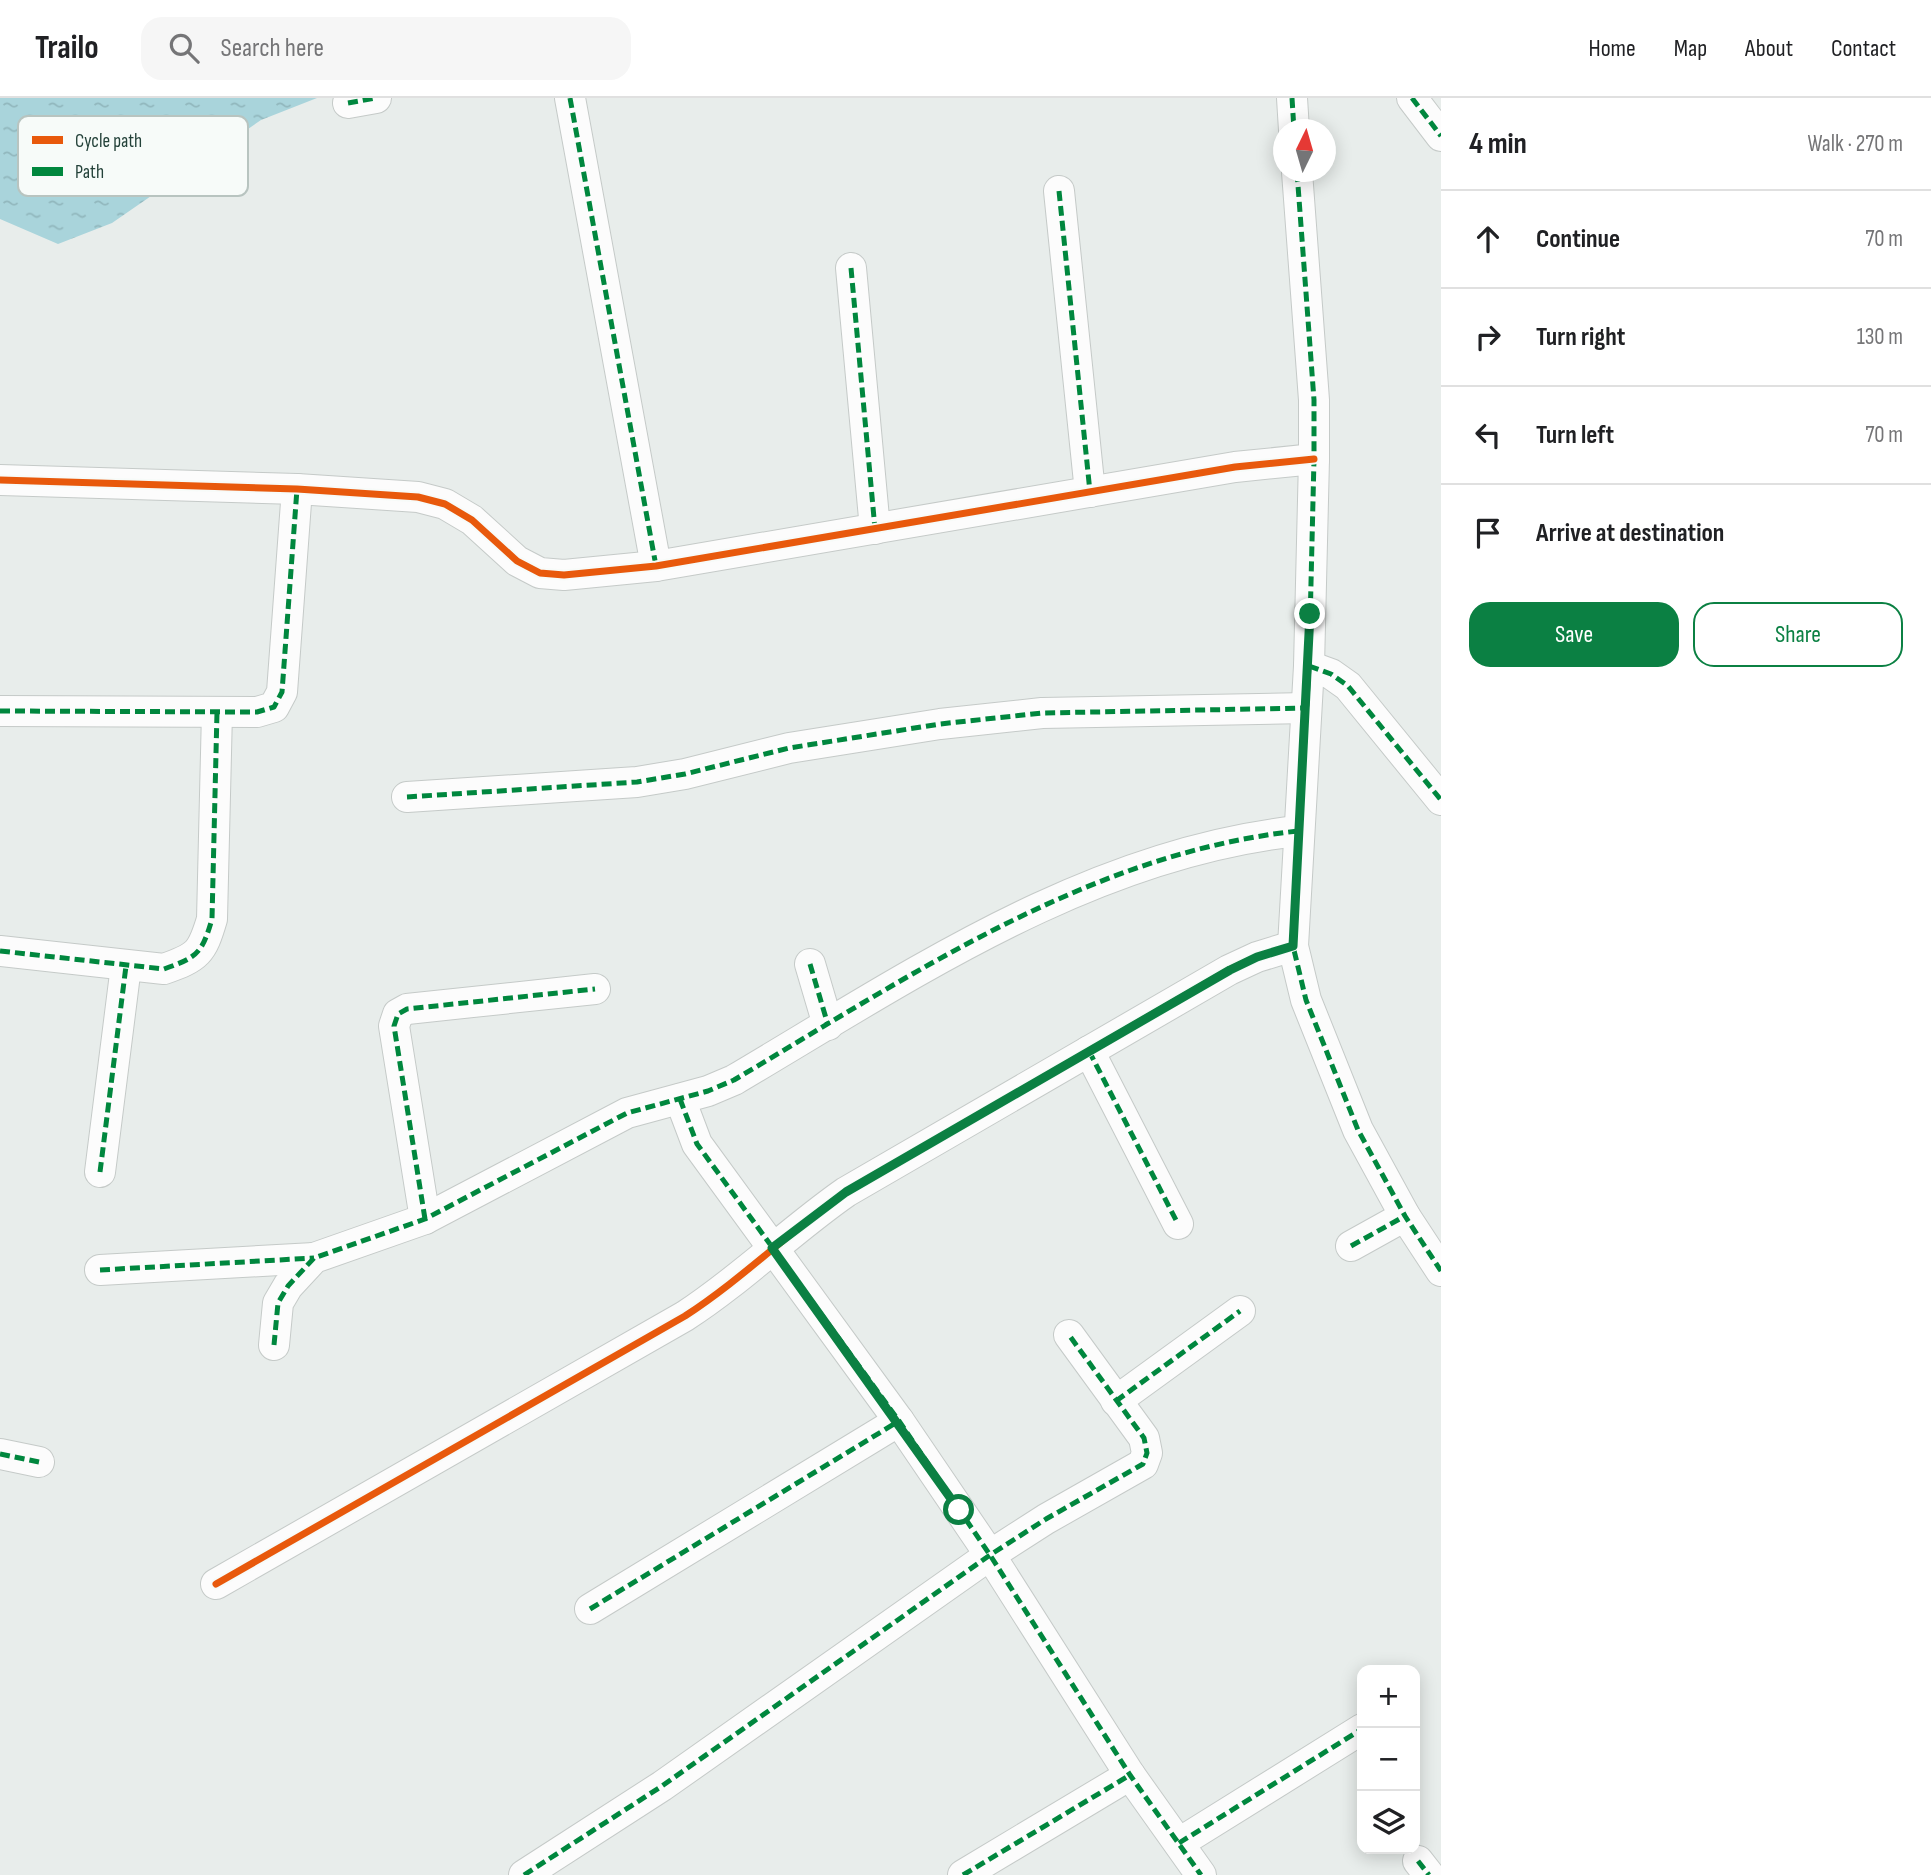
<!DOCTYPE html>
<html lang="en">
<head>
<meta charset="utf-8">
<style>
  :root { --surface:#fff; --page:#f6f6f6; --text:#202124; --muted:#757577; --line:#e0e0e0; --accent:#0b8043 }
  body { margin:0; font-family:"Sofia Sans Condensed",sans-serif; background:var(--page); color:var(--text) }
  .controls { position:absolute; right:21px; bottom:21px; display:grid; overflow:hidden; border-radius:14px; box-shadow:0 4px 18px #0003 }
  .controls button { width:63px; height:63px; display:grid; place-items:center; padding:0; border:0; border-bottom:2px solid var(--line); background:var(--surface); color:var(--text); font:35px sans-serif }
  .compass { position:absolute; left:1273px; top:21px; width:63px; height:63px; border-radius:50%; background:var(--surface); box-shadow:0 4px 18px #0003; rotate:5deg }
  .stop { position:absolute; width:21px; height:21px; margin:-16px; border:5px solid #0b8043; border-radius:50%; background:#fff }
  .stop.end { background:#0b8043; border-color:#fff; box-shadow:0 2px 7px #0008 }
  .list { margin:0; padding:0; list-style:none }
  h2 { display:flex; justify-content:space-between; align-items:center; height:91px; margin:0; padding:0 28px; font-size:30px }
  h2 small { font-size:23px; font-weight:400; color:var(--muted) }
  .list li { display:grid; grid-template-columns:46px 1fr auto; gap:21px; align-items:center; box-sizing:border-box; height:98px; padding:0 28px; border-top:2px solid var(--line) }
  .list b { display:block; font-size:26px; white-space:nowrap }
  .list em { font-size:23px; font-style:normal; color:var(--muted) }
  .actions { display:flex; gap:14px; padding:21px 28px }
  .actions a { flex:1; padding:16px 0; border:2px solid var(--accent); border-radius:21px; text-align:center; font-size:24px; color:var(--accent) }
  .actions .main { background:var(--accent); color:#fff }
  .icon { flex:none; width:38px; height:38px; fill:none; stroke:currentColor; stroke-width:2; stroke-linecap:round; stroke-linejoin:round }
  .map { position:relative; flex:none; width:1441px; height:1777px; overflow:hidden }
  header { display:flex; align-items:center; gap:42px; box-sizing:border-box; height:98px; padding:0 35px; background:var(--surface); border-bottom:2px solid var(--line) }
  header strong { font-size:33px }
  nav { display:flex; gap:38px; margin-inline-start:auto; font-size:24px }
  .search { width:490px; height:63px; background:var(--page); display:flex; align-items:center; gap:18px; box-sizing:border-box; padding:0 24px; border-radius:21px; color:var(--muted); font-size:26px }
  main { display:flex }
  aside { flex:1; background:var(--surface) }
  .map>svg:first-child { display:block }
</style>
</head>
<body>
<header>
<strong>Trailo</strong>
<div class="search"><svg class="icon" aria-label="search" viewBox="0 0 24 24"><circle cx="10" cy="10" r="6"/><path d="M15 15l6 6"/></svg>Search here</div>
<nav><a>Home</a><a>Map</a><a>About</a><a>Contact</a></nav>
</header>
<main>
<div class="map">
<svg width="1441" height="1777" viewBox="0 0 1441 1777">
  <defs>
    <pattern id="water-ripples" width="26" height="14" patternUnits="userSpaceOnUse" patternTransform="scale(1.75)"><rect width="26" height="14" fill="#a9d4db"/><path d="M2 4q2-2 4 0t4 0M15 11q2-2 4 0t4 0" fill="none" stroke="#91b7bd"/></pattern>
  </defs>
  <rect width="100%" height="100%" fill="#e8edeb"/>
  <polygon fill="url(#water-ripples)" points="0,0 317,0 261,22 112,125 58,146 0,121"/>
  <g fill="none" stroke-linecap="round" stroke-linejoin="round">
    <defs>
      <g id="minor">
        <polyline points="570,0 656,468"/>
        <polyline points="1292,0 1294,32"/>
        <polyline points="1412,0 1441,38"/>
        <polyline points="348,5 376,0"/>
        <polyline points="1297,74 1314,302 1314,361 1309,568 1293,848 1306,902 1358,1032 1405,1118 1441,1173"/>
        <polyline points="1059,93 1090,394"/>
        <polyline points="851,170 875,431"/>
        <polyline points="0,382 297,391 418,399 445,406 472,422 517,463 540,475 564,477 656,468 1235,369 1314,361"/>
        <polyline points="1309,568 1331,576 1348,588 1441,702"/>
        <polyline points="0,613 257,614 274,609 282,594 297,391"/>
        <polyline points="407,699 637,684 685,676 789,650 940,626 1042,615 1306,610"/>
        <path d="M0,853L164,871C198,859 202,855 212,821L217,614"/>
        <polyline points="810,866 828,927"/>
        <polyline points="1089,953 1178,1126"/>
        <polyline points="680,1001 697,1046 899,1323 990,1457 1130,1677 1201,1777"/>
        <polyline points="100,1074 126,868"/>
        <polyline points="425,1121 394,928 398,916 407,911 595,891"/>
        <polyline points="1351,1148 1405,1118"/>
        <polyline points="100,1172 314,1160"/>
        <path d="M274,1247L278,1205L288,1188L314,1160L425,1121L627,1015L708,993L734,982C910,878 1090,755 1298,733"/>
        <polyline points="1116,1303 1240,1213"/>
        <polyline points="0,1356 39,1364"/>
        <path d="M216,1486L685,1218C742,1181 790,1133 846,1094L1229,872L1257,859L1293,848"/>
        <polyline points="590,1511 899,1323"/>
        <polyline points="1179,1745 1362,1631"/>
        <polyline points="1418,1763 1429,1777"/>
        <polyline points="524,1777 662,1688 990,1457 1046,1421 1143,1366 1147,1355 1144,1340 1069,1237"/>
        <polyline points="963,1777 1130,1677"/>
      </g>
    </defs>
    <use href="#minor" stroke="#c5cac8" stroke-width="32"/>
    <use href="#minor" stroke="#fcfcfc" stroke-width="30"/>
    <g stroke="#00873e" stroke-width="5" stroke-dasharray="10 5" stroke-linecap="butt">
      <polyline points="570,0 656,468"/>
      <polyline points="1292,0 1294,32"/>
      <polyline points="1412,0 1441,38"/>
      <polyline points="348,5 376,0"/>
      <polyline points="1297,74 1314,302 1314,361 1309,568 1293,848 1306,902 1358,1032 1405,1118 1441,1173"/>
      <polyline points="1059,93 1090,394"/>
      <polyline points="851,170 875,431"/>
      <polyline points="1309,568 1331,576 1348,588 1441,702"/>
      <polyline points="0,613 257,614 274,609 282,594 297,391"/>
      <polyline points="407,699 637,684 685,676 789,650 940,626 1042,615 1306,610"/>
      <path d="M0,853L164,871C198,859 202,855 212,821L217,614"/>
      <polyline points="810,866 828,927"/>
      <polyline points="1089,953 1178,1126"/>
      <polyline points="680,1001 697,1046 899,1323 990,1457 1130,1677 1201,1777"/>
      <polyline points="100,1074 126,868"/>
      <polyline points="425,1121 394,928 398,916 407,911 595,891"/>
      <polyline points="1351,1148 1405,1118"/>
      <polyline points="100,1172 314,1160"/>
      <path d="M274,1247L278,1205L288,1188L314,1160L425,1121L627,1015L708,993L734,982C910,878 1090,755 1298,733"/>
      <polyline points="1116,1303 1240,1213"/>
      <polyline points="0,1356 39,1364"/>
      <polyline points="590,1511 899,1323"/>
      <polyline points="1179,1745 1362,1631"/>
      <polyline points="1418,1763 1429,1777"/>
      <polyline points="524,1777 662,1688 990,1457 1046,1421 1143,1366 1147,1355 1144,1340 1069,1237"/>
      <polyline points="963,1777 1130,1677"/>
    </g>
    <defs>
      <g id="cycleway">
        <polyline points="0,382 297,391 418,399 445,406 472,422 517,463 540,475 564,477 656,468 1235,369 1314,361"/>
        <path d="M216,1486L685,1218C742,1181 790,1133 846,1094L1229,872L1257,859L1293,848"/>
      </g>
    </defs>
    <use href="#cycleway" stroke="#f7fbf9" stroke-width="11"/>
    <use href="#cycleway" stroke="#e8590c" stroke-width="7"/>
  </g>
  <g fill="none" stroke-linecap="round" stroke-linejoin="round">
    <polyline stroke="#0b8043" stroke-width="9" points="959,1412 772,1150 846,1094 1230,872 1257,859 1293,848 1310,516"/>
  </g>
  <rect x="18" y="18" width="230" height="80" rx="10" fill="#f7fbf9" stroke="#b8c4c0" stroke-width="2"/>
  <rect x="32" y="38" width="31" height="8" fill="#e8590c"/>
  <rect x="32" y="69" width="31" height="9" fill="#00873e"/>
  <g font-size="19" fill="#24423a">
    <text x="75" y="49">Cycle path</text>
    <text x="75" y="80">Path</text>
  </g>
</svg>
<div class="controls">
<button>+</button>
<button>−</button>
<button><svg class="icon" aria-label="layers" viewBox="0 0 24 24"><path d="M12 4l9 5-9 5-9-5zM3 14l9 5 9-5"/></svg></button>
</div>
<svg class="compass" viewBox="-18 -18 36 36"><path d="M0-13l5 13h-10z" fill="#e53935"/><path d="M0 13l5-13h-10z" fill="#757577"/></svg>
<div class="stop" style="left:959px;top:1412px"></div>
<div class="stop end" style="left:1310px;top:516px"></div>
</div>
<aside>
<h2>4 min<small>Walk · 270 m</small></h2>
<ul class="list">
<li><svg class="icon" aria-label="ahead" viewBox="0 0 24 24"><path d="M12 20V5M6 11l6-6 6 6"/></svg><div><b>Continue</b></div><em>70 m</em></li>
<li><svg class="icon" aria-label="right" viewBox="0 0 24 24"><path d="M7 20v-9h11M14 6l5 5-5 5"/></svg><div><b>Turn right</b></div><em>130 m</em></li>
<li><svg class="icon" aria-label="left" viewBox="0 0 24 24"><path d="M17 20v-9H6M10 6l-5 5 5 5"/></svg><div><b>Turn left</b></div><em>70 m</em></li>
<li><svg class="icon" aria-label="arrive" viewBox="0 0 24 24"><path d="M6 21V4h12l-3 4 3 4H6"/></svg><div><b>Arrive at destination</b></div></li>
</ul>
<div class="actions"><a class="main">Save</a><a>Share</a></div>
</aside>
</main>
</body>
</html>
